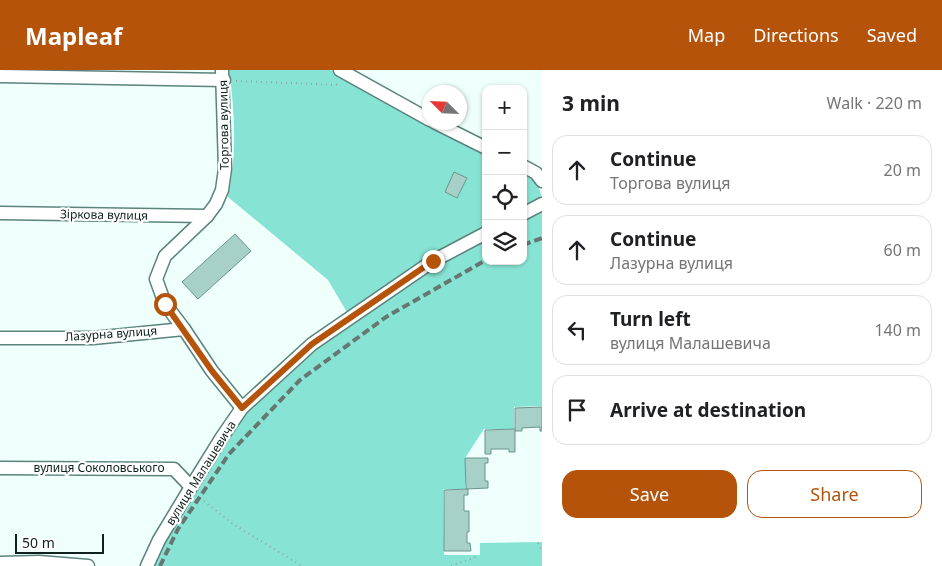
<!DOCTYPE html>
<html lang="en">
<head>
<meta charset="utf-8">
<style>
  :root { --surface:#fff; --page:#f2f2f2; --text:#202124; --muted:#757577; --line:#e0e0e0; --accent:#b45309 }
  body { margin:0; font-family:"Noto Sans",sans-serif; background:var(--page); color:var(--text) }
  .controls { position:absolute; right:15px; top:15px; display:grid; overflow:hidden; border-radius:10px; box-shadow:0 1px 4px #0004 }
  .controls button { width:45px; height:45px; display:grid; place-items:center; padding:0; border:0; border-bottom:1px solid var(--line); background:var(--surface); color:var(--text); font:25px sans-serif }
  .compass { position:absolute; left:422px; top:15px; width:45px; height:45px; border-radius:50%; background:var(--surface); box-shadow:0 1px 4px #0004; rotate:294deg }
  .scale { position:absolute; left:15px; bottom:12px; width:89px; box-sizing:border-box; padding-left:5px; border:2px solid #0f201d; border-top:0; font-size:14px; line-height:18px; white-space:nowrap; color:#0f201d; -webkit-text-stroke:4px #fff; paint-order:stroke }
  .stop { position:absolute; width:15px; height:15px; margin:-11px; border:4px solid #b45309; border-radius:50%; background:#fff }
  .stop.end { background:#b45309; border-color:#fff; box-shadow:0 1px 5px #0008 }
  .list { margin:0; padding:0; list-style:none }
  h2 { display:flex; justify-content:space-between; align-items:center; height:65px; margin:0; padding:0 20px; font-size:21px }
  h2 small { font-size:16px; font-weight:400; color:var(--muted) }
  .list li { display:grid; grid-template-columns:32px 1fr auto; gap:15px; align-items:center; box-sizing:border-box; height:70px; margin:0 10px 10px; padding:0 10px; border:1px solid var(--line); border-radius:15px }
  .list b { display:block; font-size:19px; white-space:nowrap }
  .list p { margin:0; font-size:16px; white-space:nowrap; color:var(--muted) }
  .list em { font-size:16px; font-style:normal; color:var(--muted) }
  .actions { display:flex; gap:10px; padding:15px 20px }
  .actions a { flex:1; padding:11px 0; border:1px solid var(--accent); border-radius:15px; text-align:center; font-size:18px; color:var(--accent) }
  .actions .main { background:var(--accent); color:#fff }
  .icon { flex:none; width:28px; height:28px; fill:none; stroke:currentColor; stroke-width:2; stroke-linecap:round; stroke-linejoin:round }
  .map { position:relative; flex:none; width:542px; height:496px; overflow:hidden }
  header { display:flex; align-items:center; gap:30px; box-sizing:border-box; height:70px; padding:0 25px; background:var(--accent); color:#fff }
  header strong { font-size:24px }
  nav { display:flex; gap:28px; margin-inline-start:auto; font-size:18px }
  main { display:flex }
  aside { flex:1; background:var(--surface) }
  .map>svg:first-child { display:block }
</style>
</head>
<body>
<header>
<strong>Mapleaf</strong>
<nav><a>Map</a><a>Directions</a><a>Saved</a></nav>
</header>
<main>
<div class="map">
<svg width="542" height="496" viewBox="0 0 542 496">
  <rect width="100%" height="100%" fill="#eefffc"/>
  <g fill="#87e4d5">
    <path d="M229,0H331L449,66L486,83V158L348,244L328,210L228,127C237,86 235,42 229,0Z"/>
    <polygon points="523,101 536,108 542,128 523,139"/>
    <polygon points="542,138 542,336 514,337 514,359 484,359 465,388 465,419 443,419 444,485 480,485 480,473 542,472 542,496 151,496 166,467 194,424 245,340 314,279 436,194 486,167 486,191 523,191 523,148"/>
  </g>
  <g fill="#a6d0c8" stroke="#6b948d">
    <polygon points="454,102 467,108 457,128 445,122"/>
    <polygon points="235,164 251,181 198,229 182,212"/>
    <polygon points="542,337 542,361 540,361 540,357 522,358 522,361 515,361 515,338"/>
    <polygon points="515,359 515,382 509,382 509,379 491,379 491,384 485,384 485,360"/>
    <polygon points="465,388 488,388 488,393 485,393 485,411 488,411 488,418 466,419"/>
    <polygon points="468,419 468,425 464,425 464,441 469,441 469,462 467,462 467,473 470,473 471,481 444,481 444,420"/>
  </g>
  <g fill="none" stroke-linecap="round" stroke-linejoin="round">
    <defs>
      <g id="minor">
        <polyline points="340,0 430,50"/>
        <polyline points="0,6 224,10"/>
        <polyline points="434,52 486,78"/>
        <polyline points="523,96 536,103 542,111"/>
        <polyline points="0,143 207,146"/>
        <polyline points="523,144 542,134"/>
        <polyline points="184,259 165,234 156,209 165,186 207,146 216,134 222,120 225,99 222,0"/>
        <polyline points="0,268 93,268 184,259 212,301 242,338"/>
        <polyline points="0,398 174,399 191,417"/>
        <polyline points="0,493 39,492 88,496"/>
        <polyline points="147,496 159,470 191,417 222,367 242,338 312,274 433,191 486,163"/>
      </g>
    </defs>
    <use href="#minor" stroke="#5b837c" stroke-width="15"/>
    <g stroke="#94a5a2" stroke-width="2" stroke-dasharray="1 4" stroke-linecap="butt">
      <polyline points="236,11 341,15"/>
      <polyline points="200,428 233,454 302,496"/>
      <polyline points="538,473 542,481"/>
      <polyline points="451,496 476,487"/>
    </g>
    <use href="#minor" stroke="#fff" stroke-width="12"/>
    <g stroke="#657673" stroke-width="4" stroke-dasharray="8 4" stroke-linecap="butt">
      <polyline points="523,175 542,168"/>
      <polyline points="160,496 178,459 229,384 300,310 386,247 486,190"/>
    </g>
  </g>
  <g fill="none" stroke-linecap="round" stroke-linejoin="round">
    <polyline stroke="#b45309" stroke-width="6" points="165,234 212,301 242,338 312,274 433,191"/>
  </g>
  <g text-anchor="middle" stroke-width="4.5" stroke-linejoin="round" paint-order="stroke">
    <g font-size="12" fill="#0f201d" stroke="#fff">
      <text transform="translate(224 55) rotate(-91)" y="4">Торгова вулиця</text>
      <text transform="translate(104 145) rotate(1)" y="4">Зіркова вулиця</text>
      <text transform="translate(111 264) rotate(-4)" y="4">Лазурна вулиця</text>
      <text x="99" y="402">вулиця Соколовського</text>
      <text transform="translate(201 403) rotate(-58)" y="4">вулиця Малашевича</text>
    </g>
  </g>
</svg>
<div class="controls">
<button>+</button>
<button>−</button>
<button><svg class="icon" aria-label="locate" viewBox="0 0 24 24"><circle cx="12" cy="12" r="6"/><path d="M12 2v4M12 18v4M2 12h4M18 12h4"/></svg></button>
<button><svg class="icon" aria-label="layers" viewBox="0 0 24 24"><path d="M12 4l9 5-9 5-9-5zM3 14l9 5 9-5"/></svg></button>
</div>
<svg class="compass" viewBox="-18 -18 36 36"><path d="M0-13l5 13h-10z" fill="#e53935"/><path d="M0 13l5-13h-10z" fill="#757577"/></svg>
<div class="scale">50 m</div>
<div class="stop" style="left:165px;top:234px"></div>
<div class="stop end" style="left:433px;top:191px"></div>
</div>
<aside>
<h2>3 min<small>Walk · 220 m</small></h2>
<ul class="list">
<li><svg class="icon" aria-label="ahead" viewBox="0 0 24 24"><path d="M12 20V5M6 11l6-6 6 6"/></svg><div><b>Continue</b><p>Торгова вулиця</p></div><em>20 m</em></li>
<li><svg class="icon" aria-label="ahead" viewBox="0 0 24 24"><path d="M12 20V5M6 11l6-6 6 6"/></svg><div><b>Continue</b><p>Лазурна вулиця</p></div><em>60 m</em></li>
<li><svg class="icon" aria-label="left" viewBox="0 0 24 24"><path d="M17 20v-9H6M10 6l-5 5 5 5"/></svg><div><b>Turn left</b><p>вулиця Малашевича</p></div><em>140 m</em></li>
<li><svg class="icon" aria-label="arrive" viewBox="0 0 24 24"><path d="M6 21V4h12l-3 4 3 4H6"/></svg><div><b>Arrive at destination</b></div></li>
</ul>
<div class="actions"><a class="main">Save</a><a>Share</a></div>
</aside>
</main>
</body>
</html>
